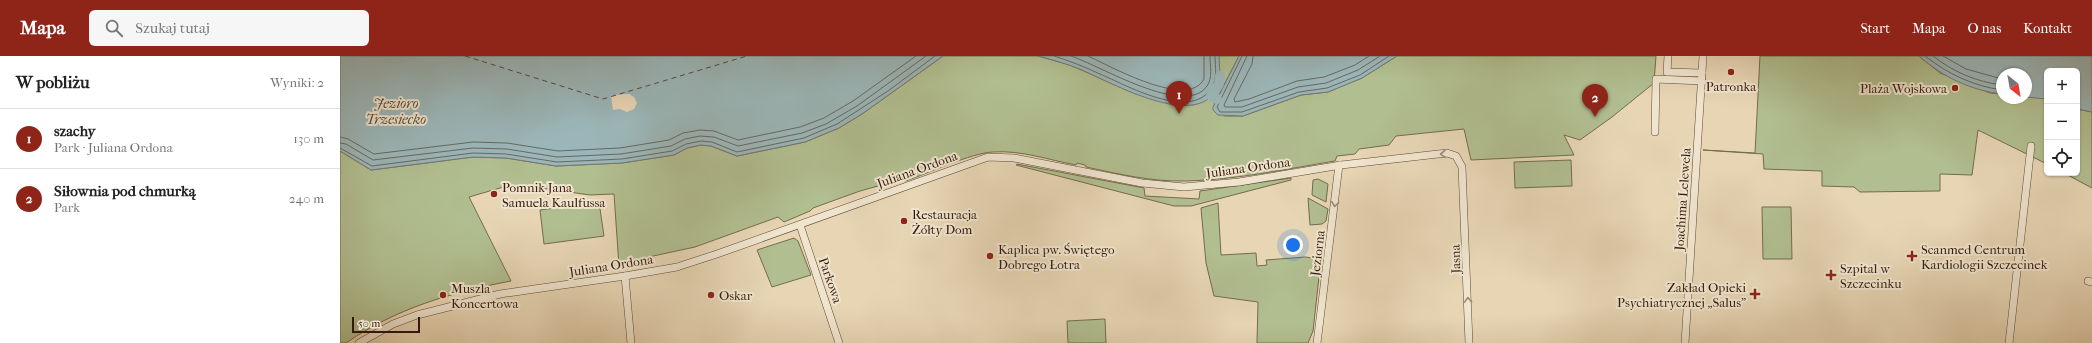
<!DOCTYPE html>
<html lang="pl">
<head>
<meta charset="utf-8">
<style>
  :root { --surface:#fff; --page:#f6f6f6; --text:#222; --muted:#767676; --line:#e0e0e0; --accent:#8f2418 }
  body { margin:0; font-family:"IM FELL French Canon",serif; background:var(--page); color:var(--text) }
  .controls { position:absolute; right:12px; top:12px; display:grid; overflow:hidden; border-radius:6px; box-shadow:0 1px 3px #0004 }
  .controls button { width:36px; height:36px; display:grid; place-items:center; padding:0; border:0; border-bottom:1px solid var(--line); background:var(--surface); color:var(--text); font:20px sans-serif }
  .compass { position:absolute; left:1656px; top:12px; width:36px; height:36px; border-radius:50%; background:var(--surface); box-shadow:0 1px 3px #0004; rotate:149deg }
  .scale { position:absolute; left:12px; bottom:10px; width:68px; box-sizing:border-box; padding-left:4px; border:2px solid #351a0b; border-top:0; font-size:11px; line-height:14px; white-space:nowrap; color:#351a0b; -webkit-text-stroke:3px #efe4ce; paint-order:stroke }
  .you { position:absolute; left:953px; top:189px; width:14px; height:14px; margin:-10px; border:3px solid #fff; border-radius:50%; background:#1a73e8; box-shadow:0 0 0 6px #1a73e833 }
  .badge { display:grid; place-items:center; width:26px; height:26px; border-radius:50%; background:var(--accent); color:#fff; font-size:13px; font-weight:700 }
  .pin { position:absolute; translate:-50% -33px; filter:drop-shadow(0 1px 2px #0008) }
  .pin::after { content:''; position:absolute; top:21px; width:14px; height:12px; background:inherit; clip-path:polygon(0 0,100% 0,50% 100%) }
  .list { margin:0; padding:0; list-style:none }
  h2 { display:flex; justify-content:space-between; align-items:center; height:52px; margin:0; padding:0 16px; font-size:17px }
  h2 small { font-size:13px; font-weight:400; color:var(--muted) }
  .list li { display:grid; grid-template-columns:26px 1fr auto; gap:12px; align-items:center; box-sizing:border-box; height:60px; padding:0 16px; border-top:1px solid var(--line) }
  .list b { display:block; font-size:15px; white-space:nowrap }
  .list p { margin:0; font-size:13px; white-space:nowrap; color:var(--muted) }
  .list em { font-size:13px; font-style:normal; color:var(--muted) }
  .icon { flex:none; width:22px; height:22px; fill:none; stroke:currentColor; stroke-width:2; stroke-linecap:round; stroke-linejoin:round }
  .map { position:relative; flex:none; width:1752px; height:287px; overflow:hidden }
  header { display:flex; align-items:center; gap:24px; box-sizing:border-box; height:56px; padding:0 20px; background:var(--accent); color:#fff }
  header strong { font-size:19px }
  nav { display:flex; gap:22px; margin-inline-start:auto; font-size:14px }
  .search { width:280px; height:36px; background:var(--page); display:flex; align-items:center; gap:10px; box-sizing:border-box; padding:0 14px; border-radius:6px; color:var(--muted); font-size:15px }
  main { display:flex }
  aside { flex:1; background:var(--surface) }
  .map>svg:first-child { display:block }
</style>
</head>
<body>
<header>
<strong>Mapa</strong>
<div class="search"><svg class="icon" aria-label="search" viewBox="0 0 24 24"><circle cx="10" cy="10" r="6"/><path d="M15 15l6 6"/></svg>Szukaj tutaj</div>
<nav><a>Start</a><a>Mapa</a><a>O nas</a><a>Kontakt</a></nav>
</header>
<main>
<aside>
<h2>W pobliżu<small>Wyniki: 2</small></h2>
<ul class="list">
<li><span class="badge">1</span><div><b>szachy</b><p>Park · Juliana Ordona</p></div><em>130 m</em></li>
<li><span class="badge">2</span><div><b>Siłownia pod chmurką</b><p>Park</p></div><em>240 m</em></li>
</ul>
</aside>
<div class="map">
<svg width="1752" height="287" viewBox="0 0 1752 287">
  <rect width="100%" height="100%" fill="#e7d5b4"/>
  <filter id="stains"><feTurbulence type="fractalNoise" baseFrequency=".005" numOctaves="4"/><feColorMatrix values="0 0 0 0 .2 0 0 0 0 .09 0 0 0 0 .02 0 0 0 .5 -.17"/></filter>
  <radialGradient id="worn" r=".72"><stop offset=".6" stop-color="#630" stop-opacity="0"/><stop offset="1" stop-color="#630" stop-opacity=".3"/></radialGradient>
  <g fill="#b1be90" stroke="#736c4e">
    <path d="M603,0H698L730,9L796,38L853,49L865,44L875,36L879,0H899L874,48L884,60H903L961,39L988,36L1022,22L1057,0H1316L1314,27L1272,61L1240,84L1224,79L1234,99L1131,104L1124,73L1056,80L1049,89L1019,93L1015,98L997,100L995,105C946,113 896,124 846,125C812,126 779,118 746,111L745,109L737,107L736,109C709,104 681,94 653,96C631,97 589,117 566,125L563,123L520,135L473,152L470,155L444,166L438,161L355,191L290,205L279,210L274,138L250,139L180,129L160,132L129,141L171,225C112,236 55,253 6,287H0V95L31,114L133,101L166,102L216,110L282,107L334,99L347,92L361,89L371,90L397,100L465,86L499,72L522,58Z"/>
    <polygon points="1420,0 1579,0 1600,17 1650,37 1662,38 1662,42 1701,41 1707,43 1707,108 1638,74 1632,119 1600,118 1600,135 1520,136 1514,131 1482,130 1482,115 1424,113 1423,98 1363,94 1415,97"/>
    <polygon points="1737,53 1752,56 1752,132 1724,117 1737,117"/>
    <polygon points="1231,104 1232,130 1175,132 1174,106"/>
    <polygon points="677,108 804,132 805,140 859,143 860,135 951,122 951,124 851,150 834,150 676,109"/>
    <polygon points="978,123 988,128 986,146 972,139 973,124"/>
    <polygon points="968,142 988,153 986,165 982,168 970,169"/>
    <polygon points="259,146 264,180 204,188 200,154"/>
    <polygon points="878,147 881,199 916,197 917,210 927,209 926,204 965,201 981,203 973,275 968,287 917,287 918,246 874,240 866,207 861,152"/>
    <polygon points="1422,151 1451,151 1452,203 1423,203"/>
    <polygon points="454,182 458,185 471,219 432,231 417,194"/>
    <polygon points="765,263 766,287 728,287 727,265"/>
  </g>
  <g fill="#9bb6b8" stroke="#727873">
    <polygon points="0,0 603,0 522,58 499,72 465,86 397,100 371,90 361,89 347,92 334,99 282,107 216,110 166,102 133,101 31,114 0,95"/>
    <path d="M698,0H879C879,9 881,19 879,27C863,79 770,26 742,14C728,8 713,4 698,0Z"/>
    <polygon points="899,0 1057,0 1022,22 988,36 961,39 903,60 878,59 873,54 873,51"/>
    <path d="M1579,0H1752V56L1737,53V15H1707V43L1686,41V18H1662V38C1630,34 1603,21 1579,0Z"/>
  </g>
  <polygon fill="#e7d5b4" points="284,38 289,38 294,41 297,47 294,53 287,56 280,53 273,54 271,40"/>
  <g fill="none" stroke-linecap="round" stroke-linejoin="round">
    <g stroke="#686862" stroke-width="1">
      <path d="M714,0C730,5 745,11 760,18C786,29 849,65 871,33C878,23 875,11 875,0"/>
      <path d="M731,0C759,9 845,62 867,30C873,22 870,10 870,0"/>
      <path d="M748,0C770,10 848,54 864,23V0"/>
      <polyline points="902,0 877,51 880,56 902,56 959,36 987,32 1020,19 1049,0"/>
      <polyline points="907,0 884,49 885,51 902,51 958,31 986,27 1018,14 1040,0"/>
      <polyline points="913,0 912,8 894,43 895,46 909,43 957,25 984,21 1015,9 1029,0"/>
      <path d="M1585,0C1608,18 1633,30 1662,34"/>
      <path d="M1593,0C1613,16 1637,26 1662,29"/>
      <polyline points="1603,0 1626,13 1662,23"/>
      <polyline points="0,81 8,83 34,98 133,86 167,87 218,95 280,92 329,84 343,77 360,74 374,75 398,84 460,71 484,62 513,45 576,0"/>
      <polyline points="0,87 6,88 33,104 133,92 167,93 217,101 281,98 331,90 345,83 360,80 374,81 398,90 462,77 486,68 517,50 586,0"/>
      <polyline points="0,92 32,110 133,97 166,98 217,106 282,103 332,95 346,88 361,85 372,86 397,96 464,82 497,68 548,35 595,0"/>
    </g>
    <polyline stroke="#9bb6b8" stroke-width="10" points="877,43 871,40 879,28 880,20"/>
    <polyline stroke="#54493f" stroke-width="1" stroke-dasharray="5 4" stroke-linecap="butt" points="125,0 263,43 407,0"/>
    <defs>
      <g id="street">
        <polyline points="1328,0 1327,16 1362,17"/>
        <polyline points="1315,76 1316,23 1362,25"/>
        <polyline points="460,169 499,287"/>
        <polyline points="285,220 291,287"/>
        <polyline points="1748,225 1752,226"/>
        <polyline points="19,287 53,268 77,259 160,238 285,220 337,211 377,198 648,101 674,102 802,127 844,131 899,126 1001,109 1107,97 1116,100 1122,111 1129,287"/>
        <polyline points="977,287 999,109"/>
        <polyline points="1345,287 1363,0"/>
        <polyline points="1669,287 1691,90"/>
      </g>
    </defs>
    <use href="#street" stroke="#624935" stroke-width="8"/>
    <use href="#street" stroke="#efe4ce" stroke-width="7"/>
  </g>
  <defs><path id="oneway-chevron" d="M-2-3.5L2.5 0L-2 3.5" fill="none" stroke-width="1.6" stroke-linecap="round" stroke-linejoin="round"/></defs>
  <g stroke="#9b8976">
    <use href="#oneway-chevron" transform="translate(1103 98) rotate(178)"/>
    <use href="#oneway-chevron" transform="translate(995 148) rotate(97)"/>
    <use href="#oneway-chevron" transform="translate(1128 244) rotate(-92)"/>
  </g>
  <g fill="#8f2418" stroke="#efe4ce" stroke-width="1.5">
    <circle cx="1391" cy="16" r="4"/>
    <circle cx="1615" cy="32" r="4"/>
    <circle cx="154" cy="138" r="4"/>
    <circle cx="564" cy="165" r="4"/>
    <circle cx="650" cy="200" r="4"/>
    <path d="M1570 194h4v4h4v4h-4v4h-4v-4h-4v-4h4z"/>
    <path d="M1489 213h4v4h4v4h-4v4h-4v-4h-4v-4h4z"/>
    <path d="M1413 232h4v4h4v4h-4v4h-4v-4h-4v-4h4z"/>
    <circle cx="103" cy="239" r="4"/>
    <circle cx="371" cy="239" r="4"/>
  </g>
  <g text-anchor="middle" stroke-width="4" stroke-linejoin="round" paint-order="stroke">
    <g font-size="13" fill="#351a0b" stroke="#efe4ce" text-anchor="start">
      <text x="1391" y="35" text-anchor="middle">Patronka</text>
      <text x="1607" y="37" text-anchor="end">Plaża Wojskowa</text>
      <text x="162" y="136">Pomnik Jana<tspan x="162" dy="15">Samuela Kaulfussa</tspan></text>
      <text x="572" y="163">Restauracja<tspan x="572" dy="15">Żółty Dom</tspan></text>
      <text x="658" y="198">Kaplica pw. Świętego<tspan x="658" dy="15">Dobrego Łotra</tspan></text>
      <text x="1581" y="198">Scanmed Centrum<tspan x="1581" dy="15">Kardiologii Szczecinek</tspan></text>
      <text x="1500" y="217">Szpital w<tspan x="1500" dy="15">Szczecinku</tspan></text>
      <text x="1406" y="236" text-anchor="end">Zakład Opieki<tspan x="1406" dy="15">Psychiatrycznej „Salus”</tspan></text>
      <text x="111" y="237">Muszla<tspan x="111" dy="15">Koncertowa</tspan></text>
      <text x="379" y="244">Oskar</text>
    </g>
    <g font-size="13" fill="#351a0b" stroke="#efe4ce">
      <text transform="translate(908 111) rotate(-8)" y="5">Juliana Ordona</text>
      <text transform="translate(577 113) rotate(-20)" y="5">Juliana Ordona</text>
      <text transform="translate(1342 143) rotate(-86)" y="5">Joachima Lelewela</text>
      <text transform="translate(977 197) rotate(-83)" y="5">Jeziorna</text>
      <text transform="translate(1115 203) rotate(-92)" y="5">Jasna</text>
      <text transform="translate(271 209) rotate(-9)" y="5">Juliana Ordona</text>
      <text transform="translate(491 224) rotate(71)" y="5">Parkowa</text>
    </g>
    <g font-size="14" font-style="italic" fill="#54493f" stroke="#efe4ce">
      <text x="56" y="52">Jezioro<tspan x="56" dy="16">Trzesiecko</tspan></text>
    </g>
  </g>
  <rect width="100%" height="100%" filter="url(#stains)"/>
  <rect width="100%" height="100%" fill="url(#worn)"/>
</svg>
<div class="controls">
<button>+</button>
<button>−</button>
<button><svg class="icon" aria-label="locate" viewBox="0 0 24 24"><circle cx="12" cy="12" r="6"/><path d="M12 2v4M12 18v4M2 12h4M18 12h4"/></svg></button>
</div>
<svg class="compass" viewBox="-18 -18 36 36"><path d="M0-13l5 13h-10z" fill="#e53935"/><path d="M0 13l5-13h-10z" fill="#767676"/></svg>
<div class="scale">50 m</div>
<div class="you"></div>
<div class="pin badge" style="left:839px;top:58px">1</div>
<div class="pin badge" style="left:1255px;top:61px">2</div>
</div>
</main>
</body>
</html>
